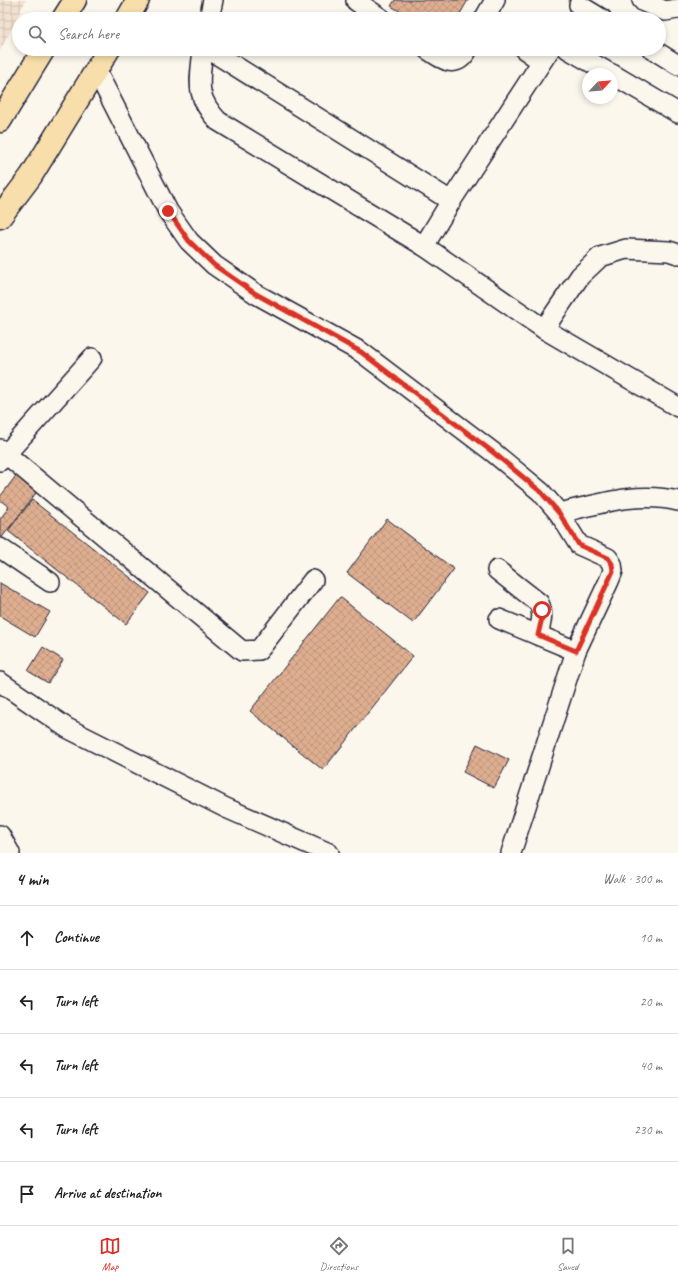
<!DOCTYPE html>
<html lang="en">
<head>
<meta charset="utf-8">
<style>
  :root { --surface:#fff; --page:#f6f6f6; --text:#222; --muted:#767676; --line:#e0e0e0; --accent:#d93025 }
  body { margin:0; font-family:Caveat,sans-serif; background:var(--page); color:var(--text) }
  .compass { position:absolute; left:582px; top:68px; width:36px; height:36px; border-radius:50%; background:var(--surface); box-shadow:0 2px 6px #0003; rotate:64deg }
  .stop { position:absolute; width:12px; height:12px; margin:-9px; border:3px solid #d93025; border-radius:50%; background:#fff }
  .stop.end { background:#d93025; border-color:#fff; box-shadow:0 1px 4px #0008 }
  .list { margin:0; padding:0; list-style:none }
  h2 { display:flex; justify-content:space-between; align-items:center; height:52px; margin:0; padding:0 16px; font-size:17px }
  h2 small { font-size:13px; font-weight:400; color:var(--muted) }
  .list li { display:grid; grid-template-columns:26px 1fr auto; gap:12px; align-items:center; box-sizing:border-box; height:64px; padding:0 16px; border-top:1px solid var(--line) }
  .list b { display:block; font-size:15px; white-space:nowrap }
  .list em { font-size:13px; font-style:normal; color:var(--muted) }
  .icon { flex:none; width:22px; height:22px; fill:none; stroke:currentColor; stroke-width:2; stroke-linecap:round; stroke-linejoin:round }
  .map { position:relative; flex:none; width:678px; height:853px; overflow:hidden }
  .search { position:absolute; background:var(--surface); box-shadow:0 2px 6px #0003; left:12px; right:12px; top:12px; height:44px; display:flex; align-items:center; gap:10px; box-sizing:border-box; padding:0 14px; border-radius:22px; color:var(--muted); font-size:15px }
  .sheet { height:372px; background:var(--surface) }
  nav { display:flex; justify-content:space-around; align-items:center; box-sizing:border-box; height:56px; border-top:1px solid var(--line); background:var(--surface); font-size:11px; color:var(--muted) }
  nav a { display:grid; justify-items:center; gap:2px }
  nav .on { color:var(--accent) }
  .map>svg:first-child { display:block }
</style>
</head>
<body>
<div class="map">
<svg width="678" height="853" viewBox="0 0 678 853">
  <defs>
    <pattern id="industrial-grid" width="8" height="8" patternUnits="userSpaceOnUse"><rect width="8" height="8" fill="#f3e1d0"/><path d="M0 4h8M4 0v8" fill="none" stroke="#d0c1b4"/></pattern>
    <pattern id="building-cross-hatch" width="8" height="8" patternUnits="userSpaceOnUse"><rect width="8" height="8" fill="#dfae90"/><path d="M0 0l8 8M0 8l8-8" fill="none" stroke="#bf957d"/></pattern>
  </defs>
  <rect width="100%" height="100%" fill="#fbf7ec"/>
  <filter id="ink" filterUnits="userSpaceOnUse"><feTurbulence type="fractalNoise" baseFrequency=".025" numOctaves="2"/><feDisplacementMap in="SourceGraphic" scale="8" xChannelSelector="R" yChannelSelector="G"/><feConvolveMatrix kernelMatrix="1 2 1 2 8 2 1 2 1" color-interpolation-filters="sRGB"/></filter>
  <g filter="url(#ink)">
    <polygon fill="url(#industrial-grid)" points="0,0 26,0 0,51"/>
    <g fill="url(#building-cross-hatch)" stroke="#22223b">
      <polygon points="395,0 468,0 457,19 413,19 391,6"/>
      <polygon points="18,473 39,489 0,540 0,519 9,507 0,500 0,497"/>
      <polygon points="32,500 150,593 126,624 8,531"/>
      <polygon points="387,519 454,569 413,623 347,573"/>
      <polygon points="0,583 50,612 35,637 0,616"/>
      <polygon points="340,597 413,656 323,770 250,711"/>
      <polygon points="43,647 63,660 48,683 28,671"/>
      <polygon points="477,744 509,760 494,788 463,772"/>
    </g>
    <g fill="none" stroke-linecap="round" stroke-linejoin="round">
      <defs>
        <g id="minor">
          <polyline points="642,0 644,2 665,11 678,9"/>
          <polyline points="356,1 382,19"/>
          <polyline points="579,5 602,19"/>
          <polyline points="209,19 213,0"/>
          <polyline points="484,19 495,0"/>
          <path d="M203,49C200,82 194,95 218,121L424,246L544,329L678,407"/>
          <polyline points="208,49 451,201"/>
          <path d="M427,49C442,59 456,71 468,49"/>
          <polyline points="524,49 541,61"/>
          <polyline points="568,49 611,74"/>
          <polyline points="652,49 678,65"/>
          <polyline points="96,70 168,211 189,241 214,265 256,294 361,352 494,453 541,492 559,513 579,545 608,558 612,564 613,571 609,581 576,651 511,853"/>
          <polyline points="612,74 678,113"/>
          <polyline points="424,246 451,201 550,49"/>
          <polyline points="544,329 580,276 600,257 626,249 669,251 678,254"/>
          <polyline points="0,449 242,651 259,650 313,580"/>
          <polyline points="0,461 92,358"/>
          <path d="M559,513C599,504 637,491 678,501"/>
          <polyline points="0,548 50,582"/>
          <path d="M497,570L539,603C544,614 541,623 538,635"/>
          <polyline points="499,619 576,651"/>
          <polyline points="0,682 67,728 226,808 329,853"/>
          <polyline points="0,835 10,853"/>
        </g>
        <g id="major">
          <polyline points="63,19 75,0"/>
          <polyline points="127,19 138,0"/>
          <polyline points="0,121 44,49"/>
          <polyline points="0,217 31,176 109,49"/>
        </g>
      </defs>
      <use href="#minor" stroke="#22223b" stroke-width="22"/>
      <use href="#major" stroke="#22223b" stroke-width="25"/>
      <use href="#minor" stroke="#fbf7ec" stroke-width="19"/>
      <use href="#major" stroke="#f8deab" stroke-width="22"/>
    </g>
  </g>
  <g fill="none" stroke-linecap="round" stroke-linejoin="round" filter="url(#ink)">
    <polyline stroke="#d93025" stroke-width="5" points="168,211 189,241 214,265 256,294 361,352 494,453 541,492 559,513 579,545 608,558 612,564 613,571 576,651 538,635 542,618 542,610"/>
  </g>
</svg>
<svg class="compass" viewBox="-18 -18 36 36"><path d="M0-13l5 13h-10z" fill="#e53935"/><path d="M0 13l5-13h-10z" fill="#767676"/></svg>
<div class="stop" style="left:542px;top:610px"></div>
<div class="stop end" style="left:168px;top:211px"></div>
<div class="search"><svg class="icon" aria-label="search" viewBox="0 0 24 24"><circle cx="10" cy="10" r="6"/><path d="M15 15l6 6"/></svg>Search here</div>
</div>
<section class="sheet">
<h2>4 min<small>Walk · 300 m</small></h2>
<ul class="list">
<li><svg class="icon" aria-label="ahead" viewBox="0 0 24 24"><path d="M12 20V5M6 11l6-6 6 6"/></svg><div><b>Continue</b></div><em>10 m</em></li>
<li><svg class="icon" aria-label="left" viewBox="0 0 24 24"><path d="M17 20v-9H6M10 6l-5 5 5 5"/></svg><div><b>Turn left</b></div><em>20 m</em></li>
<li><svg class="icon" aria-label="left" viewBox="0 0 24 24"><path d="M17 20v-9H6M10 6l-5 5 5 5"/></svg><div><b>Turn left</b></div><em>40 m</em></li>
<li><svg class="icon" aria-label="left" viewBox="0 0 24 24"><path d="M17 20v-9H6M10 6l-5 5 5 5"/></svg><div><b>Turn left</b></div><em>230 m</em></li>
<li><svg class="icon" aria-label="arrive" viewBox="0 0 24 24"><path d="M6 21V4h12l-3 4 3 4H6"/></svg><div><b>Arrive at destination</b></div></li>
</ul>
</section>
<nav>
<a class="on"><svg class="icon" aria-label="map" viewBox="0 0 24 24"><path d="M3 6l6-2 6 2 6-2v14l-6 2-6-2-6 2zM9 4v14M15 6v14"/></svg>Map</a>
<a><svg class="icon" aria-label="directions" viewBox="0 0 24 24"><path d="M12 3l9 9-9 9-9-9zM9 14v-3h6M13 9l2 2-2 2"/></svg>Directions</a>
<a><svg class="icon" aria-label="saved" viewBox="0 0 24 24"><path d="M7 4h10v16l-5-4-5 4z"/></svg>Saved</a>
</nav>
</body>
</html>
